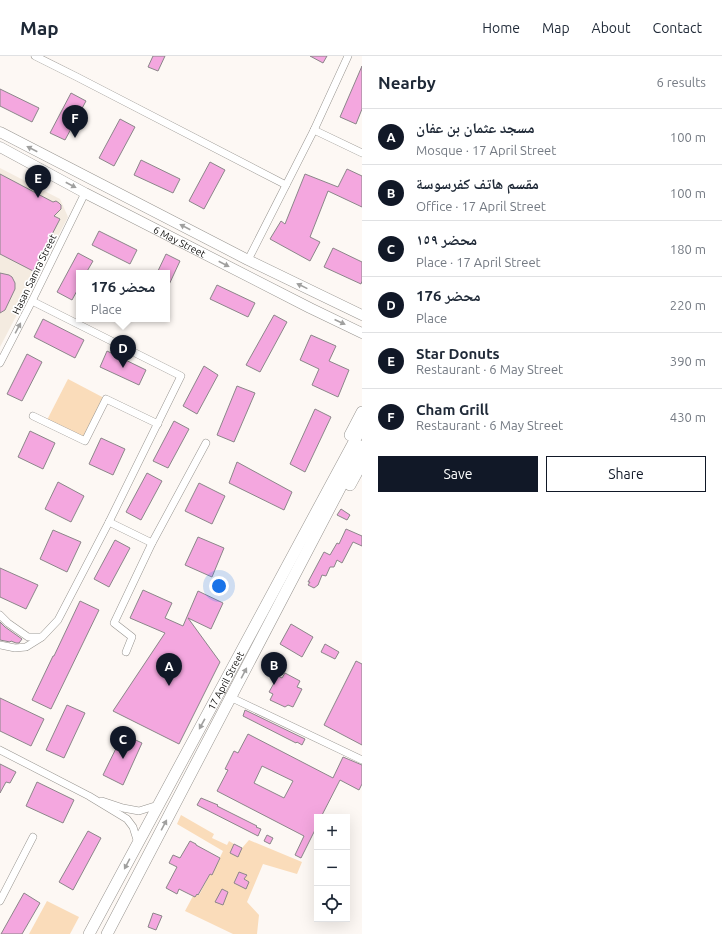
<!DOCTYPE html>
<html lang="en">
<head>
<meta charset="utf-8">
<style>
  :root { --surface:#fff; --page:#f2f2f3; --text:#1f2937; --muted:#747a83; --line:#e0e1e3; --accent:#111827 }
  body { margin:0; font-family:Ubuntu,"Noto Naskh Arabic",sans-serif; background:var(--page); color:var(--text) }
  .controls { position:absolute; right:12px; bottom:12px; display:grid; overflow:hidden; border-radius:0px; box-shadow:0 4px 16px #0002 }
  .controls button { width:36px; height:36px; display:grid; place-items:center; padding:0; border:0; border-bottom:1px solid var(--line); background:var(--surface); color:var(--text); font:20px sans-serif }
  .you { position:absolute; left:219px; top:530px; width:14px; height:14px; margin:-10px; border:3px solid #fff; border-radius:50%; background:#1a73e8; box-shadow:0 0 0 6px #1a73e833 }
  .badge { display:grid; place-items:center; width:26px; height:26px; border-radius:50%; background:var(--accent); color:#fff; font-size:13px; font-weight:700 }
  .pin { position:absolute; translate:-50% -33px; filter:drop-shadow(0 1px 2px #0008) }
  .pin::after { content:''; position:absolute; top:21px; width:14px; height:12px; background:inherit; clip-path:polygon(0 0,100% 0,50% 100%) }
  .popup { position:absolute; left:76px; top:214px; width:94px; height:52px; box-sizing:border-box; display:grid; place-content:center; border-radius:0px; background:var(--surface); filter:drop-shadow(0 1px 3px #0005); font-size:13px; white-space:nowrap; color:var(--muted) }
  .popup b { font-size:15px; color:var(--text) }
  .popup::after { content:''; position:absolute; left:50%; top:100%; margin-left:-8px; border:8px solid transparent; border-top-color:var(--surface) }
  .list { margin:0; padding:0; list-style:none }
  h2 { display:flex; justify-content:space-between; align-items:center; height:52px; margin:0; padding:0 16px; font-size:17px }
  h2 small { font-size:13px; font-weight:400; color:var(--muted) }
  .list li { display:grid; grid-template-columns:26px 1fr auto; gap:12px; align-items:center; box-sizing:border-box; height:56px; padding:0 16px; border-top:1px solid var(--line) }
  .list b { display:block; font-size:15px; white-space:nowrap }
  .list p { margin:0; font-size:13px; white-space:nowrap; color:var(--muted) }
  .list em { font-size:13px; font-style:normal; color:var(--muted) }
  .actions { display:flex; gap:8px; padding:12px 16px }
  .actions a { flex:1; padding:9px 0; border:1px solid var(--accent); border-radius:0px; text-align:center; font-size:14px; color:var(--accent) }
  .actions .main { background:var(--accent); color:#fff }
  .icon { flex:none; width:22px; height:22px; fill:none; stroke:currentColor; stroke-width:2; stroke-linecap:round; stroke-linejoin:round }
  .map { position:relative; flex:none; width:362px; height:878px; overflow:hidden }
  header { display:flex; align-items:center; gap:24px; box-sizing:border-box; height:56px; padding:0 20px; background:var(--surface); border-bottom:1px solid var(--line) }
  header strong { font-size:19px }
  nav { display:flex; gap:22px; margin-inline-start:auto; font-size:14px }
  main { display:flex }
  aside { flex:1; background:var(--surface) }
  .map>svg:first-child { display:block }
</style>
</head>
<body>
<header>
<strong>Map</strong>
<nav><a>Home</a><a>Map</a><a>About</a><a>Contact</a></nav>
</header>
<main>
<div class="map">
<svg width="362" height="878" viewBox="0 0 362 878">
  <rect width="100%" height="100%" fill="#fdf8f4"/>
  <polygon fill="#f4ebe0" points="0,112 60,143 68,161 0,291"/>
  <g fill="#fadcba">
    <polygon points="68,323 106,343 85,385 46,366"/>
    <polygon points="181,759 214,778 212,782 227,789 229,785 234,788 230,797 238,800 242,792 249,784 302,806 297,818 263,808 247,846 259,859 257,878 233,878 185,855 193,840 195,841 197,838 199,839 210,818 212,818 223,795 177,768"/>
    <polygon points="47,845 79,861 70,878 29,878"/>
  </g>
  <g fill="#f4a7df" stroke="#8b8689" fill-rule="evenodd">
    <polygon points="153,0 165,0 158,15 148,11"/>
    <polygon points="310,0 327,0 323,7"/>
    <polygon points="362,10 362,53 356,68 340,61"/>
    <polygon points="0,33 39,52 32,66 0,50"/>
    <polygon points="71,37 86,45 65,84 50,77"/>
    <polygon points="120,63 135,71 114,110 99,102"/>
    <polygon points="141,104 180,123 173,137 134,119"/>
    <polygon points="210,106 225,114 204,153 189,145"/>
    <polygon points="347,113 362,120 362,151 328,135 310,181 320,186 310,205 270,183 281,165 285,168 305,118 338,131"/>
    <polygon points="0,118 53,146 56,145 59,147 61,149 61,153 54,160 60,163 33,215 0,198"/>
    <polygon points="99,175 137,194 130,208 92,189"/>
    <polygon points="333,192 362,206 362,225 361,228 324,211"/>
    <polygon points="78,197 93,205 86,217 79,217 79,231 72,244 57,236"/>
    <polygon points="166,198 180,205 167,233 167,217 157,217"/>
    <polygon points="0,217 9,219 12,221 15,227 15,233 5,254 0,257"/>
    <polygon points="217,229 255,247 248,261 210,243"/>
    <polygon points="274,259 287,266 260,316 246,309"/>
    <polygon points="43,263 84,284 75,302 34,281"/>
    <polygon points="311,279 336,290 329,305 349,314 338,341 312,329 319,313 300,304"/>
    <polygon points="107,295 146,314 139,329 100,311"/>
    <polygon points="27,298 42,306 22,345 7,338"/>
    <polygon points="204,310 218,319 197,358 183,350"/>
    <polygon points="237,330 255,337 234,386 217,379"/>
    <polygon points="315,353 331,361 305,416 290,408"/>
    <polygon points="174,365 189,373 168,412 153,405"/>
    <polygon points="30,375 55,387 43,413 18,401"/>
    <polygon points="101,382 125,393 113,419 89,408"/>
    <polygon points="237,406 292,436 284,454 229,427"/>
    <polygon points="147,417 162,425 141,464 126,456"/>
    <polygon points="58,426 84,440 71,466 45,453"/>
    <polygon points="199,427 225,440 212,468 185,455"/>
    <polygon points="341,453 350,459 347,464 337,459"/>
    <polygon points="346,473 362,480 362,490 353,486 342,507 337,504 334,511 330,511 326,520 322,519 318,529 314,532 308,529 310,526 308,526 324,496 330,499 337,487 339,488"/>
    <polygon points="53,474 81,486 67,516 40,503"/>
    <polygon points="198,481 224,492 212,521 185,509"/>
    <polygon points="115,484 130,492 109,531 94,523"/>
    <polygon points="0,512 38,529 26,553 0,541"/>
    <polygon points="143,534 172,547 165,562 183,570 198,535 223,547 211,573 188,562 220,606 179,688 113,655 165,577 130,562"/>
    <polygon points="80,545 99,554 51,653 32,644 53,600 54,600"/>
    <polygon points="0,566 5,571 22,583 19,587 16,587 11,585 10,586 0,584"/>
    <polygon points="291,568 313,581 302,601 280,588"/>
    <polygon points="325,588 339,596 335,603 321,596"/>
    <polygon points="356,605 362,608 362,689 324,669"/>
    <polygon points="285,617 300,625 297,631 302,633 293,651 288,649 285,651 270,644 273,638 269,636 278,620 282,622"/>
    <polygon points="0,642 44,663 31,690 0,675"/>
    <polygon points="67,649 85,657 64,702 46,694"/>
    <polygon points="245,654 305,683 302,689 297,686 296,687 243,660"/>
    <polygon points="123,678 142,687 123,729 103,719"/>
    <path d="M248,678L333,722L343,701L362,709V728L359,734L340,724L321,761H317V770L301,802L295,799L304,780L217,735L228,714L225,713L234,695L238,697ZM262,710L293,725L284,742L254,727Z"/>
    <polygon points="0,708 16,716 10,727 6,726 0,737"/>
    <polygon points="37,726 74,744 63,767 26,750"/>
    <polygon points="201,742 218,749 217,750 257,770 256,771 261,773 258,780 197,749"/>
    <polygon points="88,775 101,782 73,834 59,826"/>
    <polygon points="267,779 273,782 270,788 264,785"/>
    <polygon points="190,785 196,788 196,789 220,802 212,819 210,818 198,839 197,838 195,841 179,833 177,838 166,832 177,811 169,807 173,799 180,802"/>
    <polygon points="234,788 242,792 238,801 230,797"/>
    <polygon points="239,816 247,819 244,823 249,826 246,833 234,827"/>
    <polygon points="222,833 228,836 223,849 215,846"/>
    <polygon points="24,837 40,847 22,878 1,878"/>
    <polygon points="153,857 162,860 156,874 148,871"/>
  </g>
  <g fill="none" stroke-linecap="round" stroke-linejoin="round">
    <defs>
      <g id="street">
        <polyline points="35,0 77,21 286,129"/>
        <polyline points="314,74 362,97"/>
        <polyline points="248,204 314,74 348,0"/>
        <polyline points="0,307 32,245 85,137"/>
        <polyline points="33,360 85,385 106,343 158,368"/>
        <polyline points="109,466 152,487"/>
        <polyline points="0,559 8,567 28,581 41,581"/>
        <polyline points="0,589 15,592 26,591 42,581 58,564 109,466 181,320 32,245"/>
        <polyline points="126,596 132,581 114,567 152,487 206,387"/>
        <polyline points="230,641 362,704"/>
        <polyline points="0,694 89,740 127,763 133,771 138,787"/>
        <polyline points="102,745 123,752 139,755 158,749"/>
        <polyline points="0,845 33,781"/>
      </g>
      <g id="secondary">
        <polyline points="0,76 248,204 362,259"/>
        <path id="s1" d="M0,91L85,137L310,252L362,277"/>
      </g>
      <g id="primary">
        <polyline points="350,379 362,356"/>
        <polyline points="350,429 362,407"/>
        <path id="s2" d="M89,878L362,371"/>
        <path d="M107,878C192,715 278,553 362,390"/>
      </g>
    </defs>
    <use href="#street" stroke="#97948f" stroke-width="8"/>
    <use href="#secondary" stroke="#97948f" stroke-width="11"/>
    <use href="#primary" stroke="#97948f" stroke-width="12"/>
    <use href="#street" stroke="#fff" stroke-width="7"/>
    <use href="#secondary" stroke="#fff" stroke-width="10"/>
    <use href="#primary" stroke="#fff" stroke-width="11"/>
  </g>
  <defs><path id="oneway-solid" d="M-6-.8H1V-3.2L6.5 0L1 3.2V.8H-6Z"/></defs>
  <g fill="#a0a09f">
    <use href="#oneway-solid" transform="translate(32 93) rotate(-153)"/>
    <use href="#oneway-solid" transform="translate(71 129) rotate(28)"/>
    <use href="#oneway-solid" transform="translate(185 171) rotate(-153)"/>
    <use href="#oneway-solid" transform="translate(224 208) rotate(27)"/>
    <use href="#oneway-solid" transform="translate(302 230) rotate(-154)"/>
    <use href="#oneway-solid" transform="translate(340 266) rotate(25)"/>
    <use href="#oneway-solid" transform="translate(18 272) rotate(-62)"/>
    <use href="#oneway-solid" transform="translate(244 617) rotate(-62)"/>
    <use href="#oneway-solid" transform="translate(202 668) rotate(119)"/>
    <use href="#oneway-solid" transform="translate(164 769) rotate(-62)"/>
    <use href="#oneway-solid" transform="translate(127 808) rotate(118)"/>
  </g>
  <g text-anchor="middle" stroke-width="3.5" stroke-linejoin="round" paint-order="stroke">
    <g font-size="10" fill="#12110f" stroke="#fff">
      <text dy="4" stroke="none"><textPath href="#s1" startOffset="203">6 May Street</textPath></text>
      <text transform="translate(34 218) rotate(-64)" y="4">Hasan Samra Street</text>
      <text dy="4" stroke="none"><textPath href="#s2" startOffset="288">17 April Street</textPath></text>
    </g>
  </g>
</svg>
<div class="controls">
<button>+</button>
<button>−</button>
<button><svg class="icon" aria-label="locate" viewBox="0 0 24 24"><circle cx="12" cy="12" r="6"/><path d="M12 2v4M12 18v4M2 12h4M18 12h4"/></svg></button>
</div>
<div class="you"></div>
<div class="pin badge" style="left:169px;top:630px">A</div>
<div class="pin badge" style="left:274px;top:629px">B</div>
<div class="pin badge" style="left:123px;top:703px">C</div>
<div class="pin badge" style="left:123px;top:312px">D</div>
<div class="popup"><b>محضر 176</b>Place</div>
<div class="pin badge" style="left:38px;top:142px">E</div>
<div class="pin badge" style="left:75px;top:82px">F</div>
</div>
<aside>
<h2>Nearby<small>6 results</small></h2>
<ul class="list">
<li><span class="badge">A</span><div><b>مسجد عثمان بن عفان</b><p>Mosque · 17 April Street</p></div><em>100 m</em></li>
<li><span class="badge">B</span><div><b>مقسم هاتف كفرسوسة</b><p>Office · 17 April Street</p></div><em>100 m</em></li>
<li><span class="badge">C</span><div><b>محضر ١٥٩</b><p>Place · 17 April Street</p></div><em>180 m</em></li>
<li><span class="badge">D</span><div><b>محضر 176</b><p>Place</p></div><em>220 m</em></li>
<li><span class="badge">E</span><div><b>Star Donuts</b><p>Restaurant · 6 May Street</p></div><em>390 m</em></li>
<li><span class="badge">F</span><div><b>Cham Grill</b><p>Restaurant · 6 May Street</p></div><em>430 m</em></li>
</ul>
<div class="actions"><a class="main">Save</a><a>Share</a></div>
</aside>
</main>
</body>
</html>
